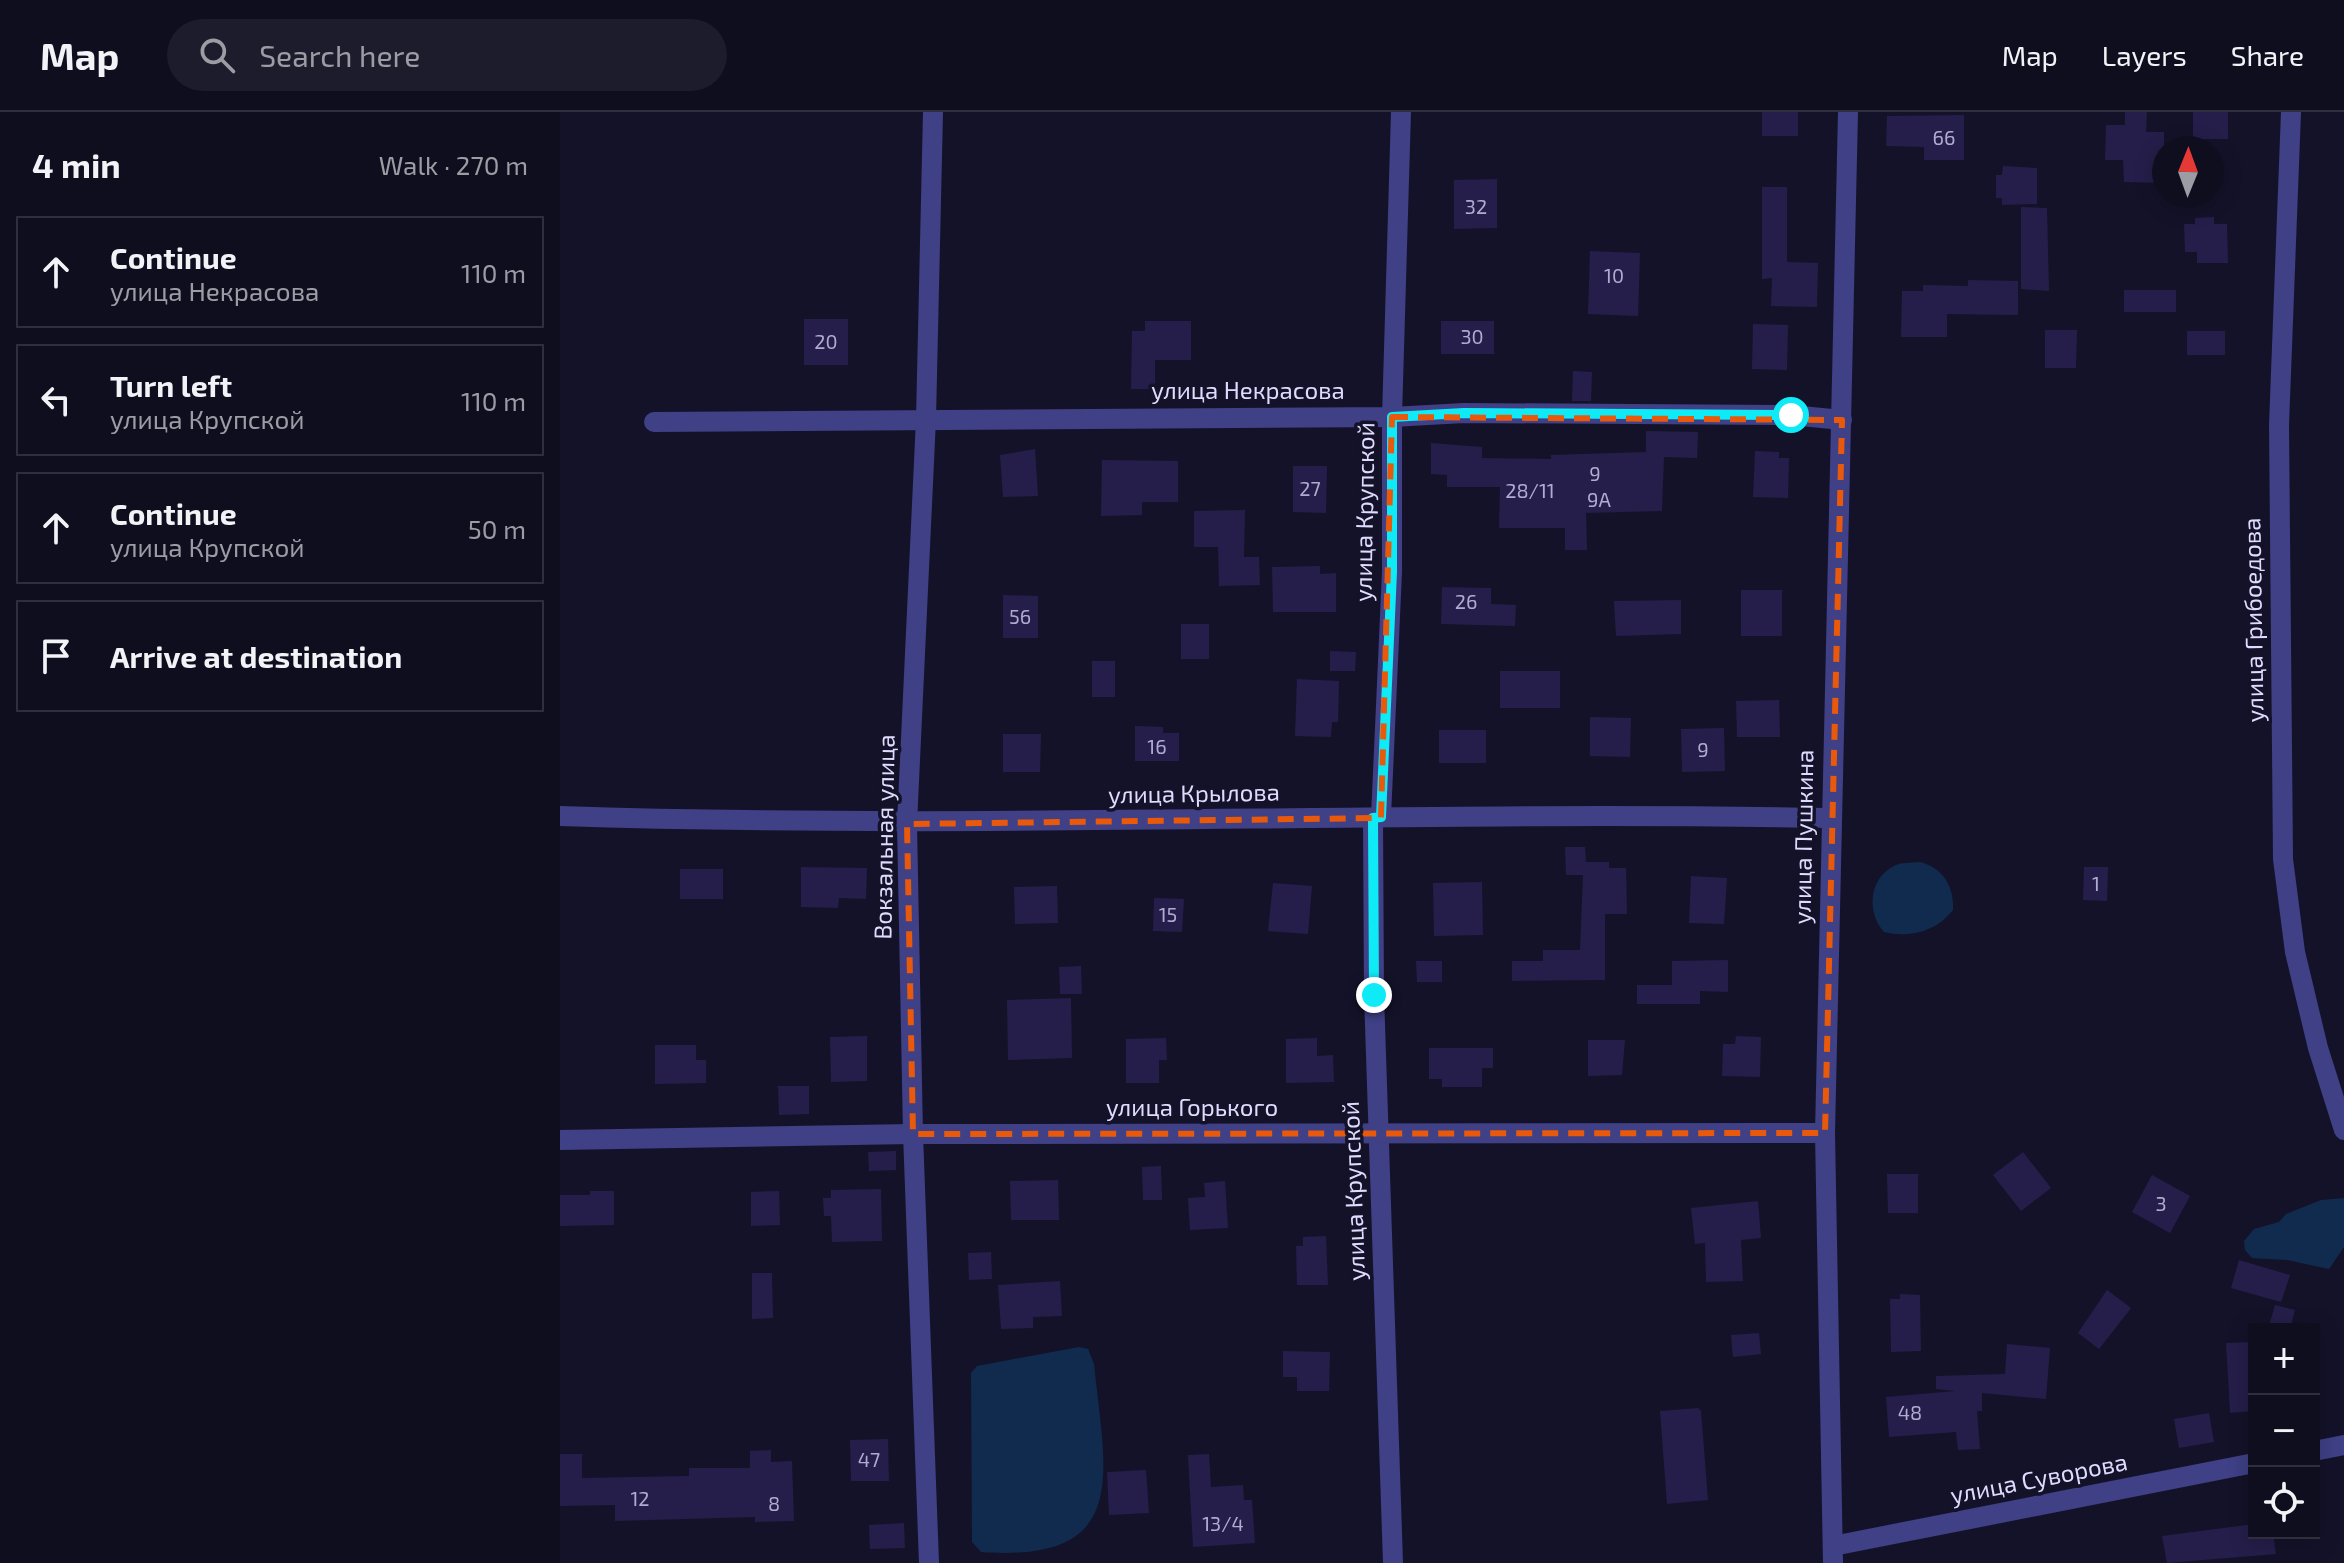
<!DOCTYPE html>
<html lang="en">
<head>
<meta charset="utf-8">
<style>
  :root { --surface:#0f0e1f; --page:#1d1c2c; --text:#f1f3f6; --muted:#9b9ca4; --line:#2f2e3d }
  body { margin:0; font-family:"Exo 2",sans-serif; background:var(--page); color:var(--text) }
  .controls { position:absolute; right:24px; bottom:24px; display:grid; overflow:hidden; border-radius:0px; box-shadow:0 4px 20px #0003 }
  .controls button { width:72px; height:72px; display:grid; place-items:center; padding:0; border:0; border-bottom:2px solid var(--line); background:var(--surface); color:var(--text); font:40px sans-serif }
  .compass { position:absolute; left:1592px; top:24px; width:72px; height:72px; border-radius:50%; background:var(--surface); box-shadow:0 4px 20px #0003; rotate:1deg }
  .stop { position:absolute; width:24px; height:24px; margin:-18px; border:6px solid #0febf6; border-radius:50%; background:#fff }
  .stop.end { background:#0febf6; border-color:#fff; box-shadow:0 2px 8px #0008 }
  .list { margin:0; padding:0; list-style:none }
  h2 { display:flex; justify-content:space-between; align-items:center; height:104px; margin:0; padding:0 32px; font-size:34px }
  h2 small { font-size:26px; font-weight:400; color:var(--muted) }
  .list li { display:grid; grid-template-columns:52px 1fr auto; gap:24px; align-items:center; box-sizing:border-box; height:112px; margin:0 16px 16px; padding:0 16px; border:2px solid var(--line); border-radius:0px }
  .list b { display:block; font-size:30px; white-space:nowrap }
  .list p { margin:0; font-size:26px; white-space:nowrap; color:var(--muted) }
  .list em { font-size:26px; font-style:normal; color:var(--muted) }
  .icon { flex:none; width:44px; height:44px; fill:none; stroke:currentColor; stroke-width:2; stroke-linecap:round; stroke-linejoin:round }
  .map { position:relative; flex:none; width:1784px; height:1451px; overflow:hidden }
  header { display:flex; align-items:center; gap:48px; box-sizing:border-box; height:112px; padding:0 40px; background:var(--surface); border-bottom:2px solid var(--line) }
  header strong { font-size:38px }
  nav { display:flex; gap:44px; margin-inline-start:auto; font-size:28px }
  .search { width:560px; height:72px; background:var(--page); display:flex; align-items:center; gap:20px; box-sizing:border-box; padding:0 28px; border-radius:44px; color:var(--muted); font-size:30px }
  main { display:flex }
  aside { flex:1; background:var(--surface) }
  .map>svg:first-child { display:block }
</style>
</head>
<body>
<header>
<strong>Map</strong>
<div class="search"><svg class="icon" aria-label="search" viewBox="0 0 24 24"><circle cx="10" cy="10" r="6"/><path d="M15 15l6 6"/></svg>Search here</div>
<nav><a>Map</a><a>Layers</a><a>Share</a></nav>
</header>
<main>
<aside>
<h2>4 min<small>Walk · 270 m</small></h2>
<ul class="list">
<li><svg class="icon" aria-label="ahead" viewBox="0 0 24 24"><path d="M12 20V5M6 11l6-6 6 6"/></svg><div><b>Continue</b><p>улица Некрасова</p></div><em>110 m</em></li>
<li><svg class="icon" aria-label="left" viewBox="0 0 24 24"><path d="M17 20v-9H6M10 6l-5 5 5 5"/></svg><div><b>Turn left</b><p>улица Крупской</p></div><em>110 m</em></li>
<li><svg class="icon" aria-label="ahead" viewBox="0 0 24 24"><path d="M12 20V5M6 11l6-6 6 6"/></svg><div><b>Continue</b><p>улица Крупской</p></div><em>50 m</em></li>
<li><svg class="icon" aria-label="arrive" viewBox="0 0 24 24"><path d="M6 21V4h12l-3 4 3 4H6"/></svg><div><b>Arrive at destination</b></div></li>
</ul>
</aside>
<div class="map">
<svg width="1784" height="1451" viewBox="0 0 1784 1451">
  <rect width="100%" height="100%" fill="#141229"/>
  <g fill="#112b4e">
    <path d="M1360,750C1383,756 1394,774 1393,798C1376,820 1350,826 1324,820C1307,801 1308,767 1334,754C1341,750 1352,751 1360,750Z"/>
    <polygon points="1784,1086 1784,1135 1769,1157 1727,1148 1692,1146 1685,1138 1684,1129 1694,1117 1719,1110 1726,1102 1761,1088"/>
    <path d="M519,1235L528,1237L534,1252C545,1361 573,1451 421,1440L412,1430L411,1261L417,1254Z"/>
  </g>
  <g fill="#251e4a">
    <rect x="1202" y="0" width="36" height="24"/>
    <polygon points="1565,0 1587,0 1586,20 1604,20 1604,71 1564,70 1563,48 1545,48 1546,13 1565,13"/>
    <rect x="1633" y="0" width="35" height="27"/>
    <polygon points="1404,3 1404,48 1364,48 1364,35 1326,34 1327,4"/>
    <polygon points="1443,54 1477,56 1477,92 1442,93 1442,86 1436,86 1436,63 1442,63"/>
    <polygon points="937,67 937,116 894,117 894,68"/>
    <polygon points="1202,75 1227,75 1227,150 1258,151 1257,195 1211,194 1212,166 1202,167"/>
    <polygon points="1461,95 1487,96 1489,179 1461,177"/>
    <polygon points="1654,105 1654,112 1667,112 1668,151 1637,151 1637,140 1625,140 1624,112 1635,112 1635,106"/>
    <polygon points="1030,139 1080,141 1078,204 1028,202"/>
    <polygon points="1408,168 1458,169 1458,203 1387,202 1387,225 1341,225 1342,179 1363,179 1363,173 1408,174"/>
    <rect x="1564" y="178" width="52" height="22"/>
    <rect x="244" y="207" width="44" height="46"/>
    <polygon points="585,209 631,209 631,248 595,248 595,277 571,277 572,219 585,219"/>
    <rect x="881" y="209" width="53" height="33"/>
    <polygon points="1193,212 1228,213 1227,258 1192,257"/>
    <polygon points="1485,218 1517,218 1516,256 1485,256"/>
    <rect x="1627" y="219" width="38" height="24"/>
    <polygon points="1013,259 1032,260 1031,289 1012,289"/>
    <polygon points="1086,319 1138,320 1137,346 1104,345 1102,399 1026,401 1027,438 1005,438 1005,416 939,416 940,375 887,375 887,363 871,362 871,331 922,335 922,346 991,347 991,343 1086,340"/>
    <polygon points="475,337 478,384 443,385 440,343"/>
    <polygon points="1195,339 1219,340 1219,346 1229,346 1228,386 1193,385"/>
    <polygon points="542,348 618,349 618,390 582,390 582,403 541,404"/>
    <polygon points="733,354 767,354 766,401 733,400"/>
    <polygon points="685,398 684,445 699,445 700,473 659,474 658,435 634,435 634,399"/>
    <polygon points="760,454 760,462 776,461 776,500 713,500 712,455"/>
    <polygon points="882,475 931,476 931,492 956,493 955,514 881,512"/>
    <rect x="1181" y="478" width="41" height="46"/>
    <polygon points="443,483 478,484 478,526 443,526"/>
    <polygon points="1121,488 1121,522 1056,524 1054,489"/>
    <rect x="621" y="512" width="28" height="35"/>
    <polygon points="770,539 796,540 795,559 770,559"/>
    <rect x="532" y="549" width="23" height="36"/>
    <rect x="940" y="559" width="60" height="37"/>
    <polygon points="737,567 779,569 778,610 772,610 771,625 735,624"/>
    <polygon points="1219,588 1220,625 1177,625 1176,589"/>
    <polygon points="1030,605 1071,606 1070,645 1030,644"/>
    <polygon points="575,614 603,615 603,621 619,621 619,649 575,649"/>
    <polygon points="1164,616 1165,659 1122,660 1121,617"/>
    <rect x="879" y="618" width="47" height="33"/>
    <polygon points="443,622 481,622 480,660 443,660"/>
    <polygon points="1005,735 1025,735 1026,750 1049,750 1049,756 1066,756 1067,802 1045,802 1045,868 952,869 952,849 983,849 983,838 1020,838 1023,763 1006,763"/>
    <polygon points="241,755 307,756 306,787 279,786 278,796 241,795"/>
    <polygon points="1524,755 1548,755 1547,789 1523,788"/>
    <rect x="120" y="757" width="43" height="30"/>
    <polygon points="1131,764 1167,766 1164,812 1129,811"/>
    <polygon points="922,770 923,823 874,824 873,771"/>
    <polygon points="713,771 752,774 748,822 708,819"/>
    <polygon points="497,774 498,811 455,812 454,775"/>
    <polygon points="594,786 624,787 622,820 593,819"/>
    <polygon points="1168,848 1168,880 1140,879 1140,892 1077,892 1077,873 1112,873 1112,849"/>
    <polygon points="856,849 882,849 882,870 857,870"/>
    <polygon points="521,854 522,882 500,882 499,855"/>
    <polygon points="511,886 512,946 448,948 447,888"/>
    <polygon points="307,924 307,969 271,970 270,925"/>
    <polygon points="1176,924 1201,925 1200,965 1162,964 1163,932 1175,932"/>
    <polygon points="606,926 607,948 599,948 599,971 566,971 566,927"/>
    <polygon points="757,926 757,944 773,943 774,970 726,971 726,927"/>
    <polygon points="1028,928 1065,928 1062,963 1028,964"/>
    <polygon points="95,933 136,933 136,948 146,948 146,971 95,972"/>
    <polygon points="869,936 933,936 933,956 922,956 922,975 882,975 882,967 869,967"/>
    <polygon points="218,974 249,974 249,1002 219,1003"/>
    <polygon points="336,1039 336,1058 309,1059 308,1040"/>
    <polygon points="1463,1040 1491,1076 1461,1099 1433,1063"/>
    <polygon points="601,1054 602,1088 583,1088 582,1055"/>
    <polygon points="1327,1062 1358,1062 1358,1101 1328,1101"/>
    <polygon points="1592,1063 1630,1084 1610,1121 1572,1100"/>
    <polygon points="498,1068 499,1108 451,1108 450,1069"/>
    <polygon points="665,1069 668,1116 630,1118 628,1086 645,1085 644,1071"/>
    <polygon points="321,1077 322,1129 272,1130 271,1104 264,1104 263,1086 271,1086 271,1078"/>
    <polygon points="30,1079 54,1079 54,1113 0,1114 0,1083 30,1083"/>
    <polygon points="219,1079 220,1113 191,1114 191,1080"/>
    <polygon points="1198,1089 1201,1126 1181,1128 1183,1169 1146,1170 1145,1131 1135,1132 1131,1096"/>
    <polygon points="766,1124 768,1173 737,1173 736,1134 743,1134 743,1125"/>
    <polygon points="431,1140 432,1167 409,1168 408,1141"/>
    <polygon points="1679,1148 1730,1163 1721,1190 1671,1176"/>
    <polygon points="192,1161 212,1161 213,1206 192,1207"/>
    <polygon points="500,1169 502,1204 473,1205 473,1216 441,1217 438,1173"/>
    <polygon points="1547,1178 1571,1196 1539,1237 1518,1221"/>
    <polygon points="1340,1182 1360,1183 1361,1239 1331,1240 1330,1187 1340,1187"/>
    <polygon points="1715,1193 1735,1198 1730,1217 1708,1217"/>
    <polygon points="1199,1221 1201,1242 1173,1245 1171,1223"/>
    <polygon points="1694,1230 1694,1299 1670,1301 1666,1231"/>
    <polygon points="1447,1232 1490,1236 1486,1287 1422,1281 1422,1299 1417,1299 1420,1337 1398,1338 1396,1320 1329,1325 1326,1285 1395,1279 1376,1277 1376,1264 1445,1262"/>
    <polygon points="723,1239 770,1240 769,1279 737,1279 737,1265 723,1265"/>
    <polygon points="1138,1296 1141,1299 1148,1388 1107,1392 1100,1299"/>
    <polygon points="1649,1301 1654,1330 1619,1336 1614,1307"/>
    <polygon points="328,1327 329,1369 291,1369 290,1328"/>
    <polygon points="211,1338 211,1350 232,1349 234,1409 195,1410 195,1405 55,1409 55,1393 0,1394 0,1342 22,1342 22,1366 129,1364 129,1356 190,1356 190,1339"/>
    <polygon points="649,1342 651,1375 683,1373 684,1388 692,1388 695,1431 633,1435 628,1343"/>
    <polygon points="586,1358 589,1401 549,1403 547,1360"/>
    <polygon points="344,1411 345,1436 310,1437 309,1413"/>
    <polygon points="1694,1412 1694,1421 1713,1421 1716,1442 1607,1451 1602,1424"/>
  </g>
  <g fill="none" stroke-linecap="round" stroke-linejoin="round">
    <g stroke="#3f4086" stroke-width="20">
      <polyline points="1731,0 1719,313 1723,747 1735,840 1758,936 1784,1018"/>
      <polyline points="94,310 832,305 904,301 1231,303 1282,308"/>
      <path d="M0,704C423,718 846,698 1270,706"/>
      <polyline points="821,705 832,460 832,305 841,0"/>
      <polyline points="813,706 814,883 833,1451"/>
      <polyline points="0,1028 353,1022 1265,1021"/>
      <polyline points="1754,1339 1784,1333"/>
      <polyline points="1273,1434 1694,1351"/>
      <polyline points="369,1451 353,1022 347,712 366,307 373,0"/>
      <polyline points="1273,1451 1265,1021 1288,0"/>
    </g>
  </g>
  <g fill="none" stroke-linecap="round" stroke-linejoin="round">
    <polyline stroke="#0febf6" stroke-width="10" points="814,883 813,706 821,705 832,460 832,305 904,301 1231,303"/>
  </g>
  <path fill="none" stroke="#e8590c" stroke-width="6" stroke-dasharray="16 10" stroke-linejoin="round" d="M832,305L1282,308L1265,1021L353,1022L347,712L821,706Z"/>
  <g text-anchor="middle" stroke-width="7" stroke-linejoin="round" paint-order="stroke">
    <g font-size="20" fill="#b0acd1">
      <text x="1384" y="33">66</text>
      <text x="916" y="102">32</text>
      <text x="1054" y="171">10</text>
      <text x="912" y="232">30</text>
      <text x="266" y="237">20</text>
      <text x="1035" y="369">9</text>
      <text x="750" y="384">27</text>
      <text x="970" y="386">28/11</text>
      <text x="1039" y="395">9А</text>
      <text x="906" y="497">26</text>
      <text x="460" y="512">56</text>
      <text x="597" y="642">16</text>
      <text x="1143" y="645">9</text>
      <text x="1536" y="779">1</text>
      <text x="608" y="810">15</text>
      <text x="1601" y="1099">3</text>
      <text x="1350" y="1308">48</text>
      <text x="309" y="1355">47</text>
      <text x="80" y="1394">12</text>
      <text x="214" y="1399">8</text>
      <text x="663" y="1419">13/4</text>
    </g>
    <g font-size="24" fill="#dedbfe" stroke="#141229">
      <text x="688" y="287">улица Некрасова</text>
      <text transform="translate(805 400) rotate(-89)" y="8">улица Крупской</text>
      <text transform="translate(1694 508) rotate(-91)" y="8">улица Грибоедова</text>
      <text transform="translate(634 682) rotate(-1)" y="8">улица Крылова</text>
      <text transform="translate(325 725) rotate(-89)" y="8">Вокзальная улица</text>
      <text transform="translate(1244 725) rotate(-89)" y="8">улица Пушкина</text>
      <text x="632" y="1004">улица Горького</text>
      <text transform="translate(794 1079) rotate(-92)" y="8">улица Крупской</text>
      <text transform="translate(1479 1367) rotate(-11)" y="8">улица Суворова</text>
    </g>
  </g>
</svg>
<div class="controls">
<button>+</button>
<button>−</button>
<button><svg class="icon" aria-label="locate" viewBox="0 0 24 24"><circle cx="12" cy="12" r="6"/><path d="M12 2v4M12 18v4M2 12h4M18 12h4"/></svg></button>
</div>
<svg class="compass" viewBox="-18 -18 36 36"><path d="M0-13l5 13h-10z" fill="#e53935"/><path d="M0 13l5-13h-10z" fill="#9b9ca4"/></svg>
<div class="stop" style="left:1231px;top:303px"></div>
<div class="stop end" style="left:814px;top:883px"></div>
</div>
</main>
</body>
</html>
